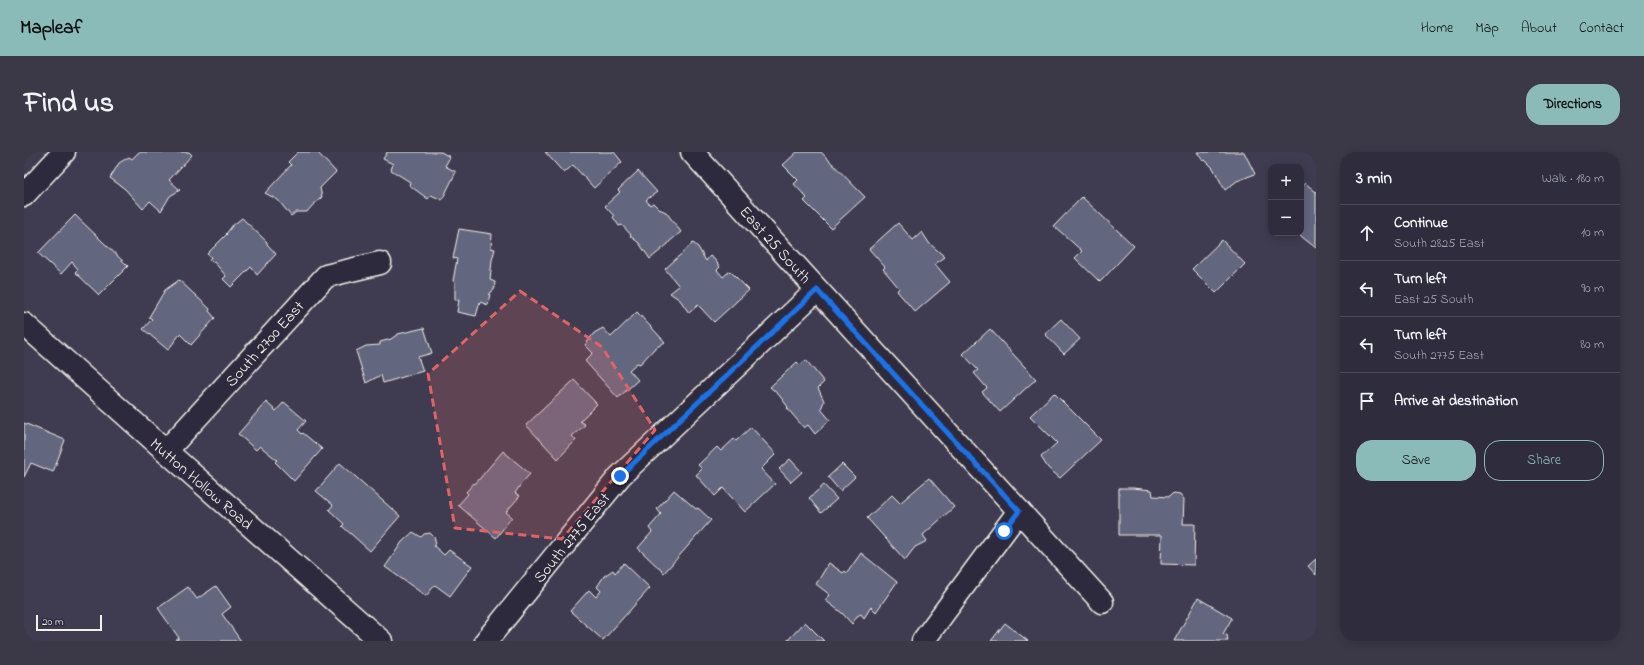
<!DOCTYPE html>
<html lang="en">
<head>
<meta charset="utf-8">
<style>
  :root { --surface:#2f2d3d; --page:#3b3948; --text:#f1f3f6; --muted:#a7a8b0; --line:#4a4957; --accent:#8bbbb9 }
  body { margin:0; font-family:"Indie Flower",sans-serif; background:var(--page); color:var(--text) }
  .controls { position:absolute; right:12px; top:12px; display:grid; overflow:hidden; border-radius:8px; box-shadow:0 2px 10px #0003 }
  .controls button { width:36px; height:36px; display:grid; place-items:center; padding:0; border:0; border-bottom:1px solid var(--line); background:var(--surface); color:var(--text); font:20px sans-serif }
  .scale { position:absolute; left:12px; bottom:10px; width:66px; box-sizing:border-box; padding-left:4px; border:2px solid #f4f1e8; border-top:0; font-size:11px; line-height:14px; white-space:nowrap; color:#f4f1e8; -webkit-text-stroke:3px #2f2a3d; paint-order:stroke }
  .stop { position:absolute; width:12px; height:12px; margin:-9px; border:3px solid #1a73e8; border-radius:50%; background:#fff }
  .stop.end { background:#1a73e8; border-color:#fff; box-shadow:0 1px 4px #0008 }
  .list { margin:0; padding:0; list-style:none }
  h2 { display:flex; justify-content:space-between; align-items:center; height:52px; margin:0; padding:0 16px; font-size:17px }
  h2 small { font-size:13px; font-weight:400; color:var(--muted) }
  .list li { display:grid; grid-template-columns:26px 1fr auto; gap:12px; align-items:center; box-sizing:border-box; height:56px; padding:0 16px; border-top:1px solid var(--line) }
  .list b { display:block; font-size:15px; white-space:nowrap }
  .list p { margin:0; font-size:13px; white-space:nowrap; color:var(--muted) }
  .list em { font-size:13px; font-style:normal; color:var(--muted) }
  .actions { display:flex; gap:8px; padding:12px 16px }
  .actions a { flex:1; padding:9px 0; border:1px solid var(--accent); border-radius:16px; text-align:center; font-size:14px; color:var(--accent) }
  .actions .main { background:var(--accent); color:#111 }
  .icon { flex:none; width:22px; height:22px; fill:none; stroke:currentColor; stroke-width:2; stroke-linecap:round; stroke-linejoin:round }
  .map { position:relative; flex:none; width:1292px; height:489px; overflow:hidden; border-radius:16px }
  header { display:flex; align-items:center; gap:24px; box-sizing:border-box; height:56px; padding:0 20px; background:var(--accent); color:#111 }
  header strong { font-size:19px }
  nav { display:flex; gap:22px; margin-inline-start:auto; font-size:14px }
  .intro { display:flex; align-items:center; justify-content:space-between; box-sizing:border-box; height:96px; padding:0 24px }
  h1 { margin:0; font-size:28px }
  .button { padding:10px 18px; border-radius:16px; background:var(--accent); color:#111; font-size:14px; font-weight:700 }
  main { display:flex; gap:24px; padding:0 24px }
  aside { flex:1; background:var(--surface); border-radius:16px; box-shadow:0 2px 10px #0003 }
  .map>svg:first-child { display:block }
</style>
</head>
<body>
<header>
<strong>Mapleaf</strong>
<nav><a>Home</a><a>Map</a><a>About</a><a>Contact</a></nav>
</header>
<div class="intro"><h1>Find us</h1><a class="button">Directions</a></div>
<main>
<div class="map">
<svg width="1292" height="489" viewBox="0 0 1292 489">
  <rect width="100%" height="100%" fill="#3f3c51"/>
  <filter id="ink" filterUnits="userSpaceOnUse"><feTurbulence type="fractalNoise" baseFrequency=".025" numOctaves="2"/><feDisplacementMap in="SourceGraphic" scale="8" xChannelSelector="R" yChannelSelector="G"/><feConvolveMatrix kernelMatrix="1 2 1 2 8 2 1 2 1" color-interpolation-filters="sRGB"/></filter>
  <g filter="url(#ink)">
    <g fill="#63667f" stroke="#f4f1e8">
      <polygon points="115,0 165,0 168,3 145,28 156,38 146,44 137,59 126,49 119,57 101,37 86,26 95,11 105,5 108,7"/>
      <polygon points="274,0 293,0 312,20 296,36 298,45 287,55 283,60 272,60 267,64 254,48 241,41 267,13 264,10"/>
      <polygon points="363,0 417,0 426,5 421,14 432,20 418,48 407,43 404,47 385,33 386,30 367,18 369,12 359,7"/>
      <polygon points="521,0 590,0 598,10 570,36 549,13 540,21"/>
      <polygon points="773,0 797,0 841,45 807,76 780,49 783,46 770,32 774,28 759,13"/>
      <polygon points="1173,0 1220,0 1231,22 1213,29 1201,38 1189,16 1181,8 1179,9"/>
      <polygon points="614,19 633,40 622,48 626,53 629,51 635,57 642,60 657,80 646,89 644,92 626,107 615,91 606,84 607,83 598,73 595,74 589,65 590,64 581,54 596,40 594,38"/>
      <polygon points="1281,31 1292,40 1292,96 1273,81 1277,81 1277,36"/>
      <polygon points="1058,45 1110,94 1076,130 1051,106 1058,99 1030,74"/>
      <polygon points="51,63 104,114 75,143 51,120 54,117 48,110 37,122 14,101"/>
      <polygon points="218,66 243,90 243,92 252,102 233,123 227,115 207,135 199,127 202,124 191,111 185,108 187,105 183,102 203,82 202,82 208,74"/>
      <polygon points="874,71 889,88 898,80 905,91 921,105 911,112 926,130 891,160 873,139 875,136 859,117 861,115 845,97"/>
      <polygon points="435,77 468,82 467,96 471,97 468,108 466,128 471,130 470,138 466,141 464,153 456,150 452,164 433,160 435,148 431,148 431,130 429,129 433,107 429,106"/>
      <polygon points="1198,88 1221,112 1192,141 1168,117"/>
      <polygon points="669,91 674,95 682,109 686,104 691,108 696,115 693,118 699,125 706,119 725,138 690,170 674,153 665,161 656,148 646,141 655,134 641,117"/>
      <polygon points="155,128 186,157 185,159 191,166 167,193 156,182 144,198 119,177 128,167 125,165 141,138"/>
      <polygon points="613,160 641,190 630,197 616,212 613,211 605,218 614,228 594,246 561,209 569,201 561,193 570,181 579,176 587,185"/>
      <polygon points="1037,167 1056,187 1040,202 1021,182"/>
      <polygon points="400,176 408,201 394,205 399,219 359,231 357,223 342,231 332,199 342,194 356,193 356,190 367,187 374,182"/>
      <polygon points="966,177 1012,227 976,260 958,240 963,236 950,221 954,218 939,202"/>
      <polygon points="782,208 800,230 794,236 800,249 797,257 806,268 791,282 784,273 780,276 763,256 764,255 755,243 746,235 773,210 776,213"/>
      <polygon points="550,228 573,252 556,269 561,273 548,284 552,288 534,307 502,273"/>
      <polygon points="1030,241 1077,288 1036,326 1024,316 1017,305 1033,291 1006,264"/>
      <polygon points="242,250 252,259 260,250 282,269 274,278 278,282 279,281 298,297 270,329 251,310 253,308 236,294 232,298 214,282"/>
      <polygon points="0,271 41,288 29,320 7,311 0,325"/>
      <polygon points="727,275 752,302 737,317 751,332 721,360 699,336 691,344 672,323 678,317 674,313 693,295 697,299 710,287 712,289"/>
      <polygon points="479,299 506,322 497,332 491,341 496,344 482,360 488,365 472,386 434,353 444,342 442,340 450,331 451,332"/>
      <polygon points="766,307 778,320 767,330 755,317"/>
      <polygon points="316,311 376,364 346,399 318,374 320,372 305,358 309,353 292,339"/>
      <polygon points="818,312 831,325 816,339 804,325"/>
      <polygon points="905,326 930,355 899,383 903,389 891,395 881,408 843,366 868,343 876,351"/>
      <polygon points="800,333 813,347 797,361 785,346"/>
      <polygon points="1095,336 1109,336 1128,338 1129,344 1145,345 1149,341 1156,342 1160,347 1159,372 1171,372 1170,413 1137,412 1138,383 1095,383"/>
      <polygon points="650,338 672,357 674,356 687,368 640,421 614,396 628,380 625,376 637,362 633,357"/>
      <polygon points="389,380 397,385 400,382 406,381 410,385 412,391 410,394 420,403 425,398 448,414 426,444 411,433 402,444 361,415 378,390"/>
      <polygon points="837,401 873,430 852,460 847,455 840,466 837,462 833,464 828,472 818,461 801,448 806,443 792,432 805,411 819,421 821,419 823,421"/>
      <polygon points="1292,407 1292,423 1284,414"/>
      <polygon points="600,411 626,436 579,488 546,459 565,438 572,445 577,439 573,435 580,424 589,418 591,421"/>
      <polygon points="192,434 207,455 198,462 217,489 151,489 155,486 134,456 164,435 173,447"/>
      <polygon points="1174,446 1208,466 1199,482 1203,483 1204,489 1150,489"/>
      <polygon points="781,470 800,489 763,489"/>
      <polygon points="981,471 1004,489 967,489"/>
    </g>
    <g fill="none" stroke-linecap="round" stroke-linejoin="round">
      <defs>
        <g id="street">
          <polyline points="668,0 1078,450"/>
          <polyline points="0,43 40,0"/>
          <polyline points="142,299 302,124 356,111"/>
          <polyline points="462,489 596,324 793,138"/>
          <polyline points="899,489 995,359"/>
        </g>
        <polyline id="secondary" points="0,172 142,299 357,489"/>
      </defs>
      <use href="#street" stroke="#f4f1e8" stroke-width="25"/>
      <use href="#secondary" stroke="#f4f1e8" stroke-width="25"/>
      <use href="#street" stroke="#2f2a3d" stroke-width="22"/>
      <use href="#secondary" stroke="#2f2a3d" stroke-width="22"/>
    </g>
  </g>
  <g fill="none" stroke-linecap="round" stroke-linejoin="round" filter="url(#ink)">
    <polyline stroke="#1a73e8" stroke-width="5" points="596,324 793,138 995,359 980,379"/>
  </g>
  <path fill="#df6462" fill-opacity="0.2" stroke="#df6462" stroke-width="3" stroke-dasharray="8 5" stroke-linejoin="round" d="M496,139L578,195L631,278L538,387L431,376L404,222Z"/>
  <g text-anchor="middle" stroke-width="4" stroke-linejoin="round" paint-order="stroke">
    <g font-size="16" fill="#f4f1e8" stroke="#2f2a3d">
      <text transform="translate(752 92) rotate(48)" y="6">East 25 South</text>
      <text transform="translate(240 191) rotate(-48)" y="6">South 2700 East</text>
      <text transform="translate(178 331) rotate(41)" y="6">Mutton Hollow Road</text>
      <text transform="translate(547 385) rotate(-51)" y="6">South 2775 East</text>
    </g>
  </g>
</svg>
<div class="controls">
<button>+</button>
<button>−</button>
</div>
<div class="scale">20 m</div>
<div class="stop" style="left:980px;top:379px"></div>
<div class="stop end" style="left:596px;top:324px"></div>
</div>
<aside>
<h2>3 min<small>Walk · 180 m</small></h2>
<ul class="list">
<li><svg class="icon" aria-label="ahead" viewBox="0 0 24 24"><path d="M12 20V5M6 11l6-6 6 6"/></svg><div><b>Continue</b><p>South 2825 East</p></div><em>10 m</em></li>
<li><svg class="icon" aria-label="left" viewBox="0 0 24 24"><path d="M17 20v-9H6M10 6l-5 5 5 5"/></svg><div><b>Turn left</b><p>East 25 South</p></div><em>90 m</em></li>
<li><svg class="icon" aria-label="left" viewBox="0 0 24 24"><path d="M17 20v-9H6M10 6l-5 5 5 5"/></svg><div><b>Turn left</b><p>South 2775 East</p></div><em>80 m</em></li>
<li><svg class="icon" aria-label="arrive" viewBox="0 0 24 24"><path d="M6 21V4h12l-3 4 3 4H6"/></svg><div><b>Arrive at destination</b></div></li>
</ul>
<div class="actions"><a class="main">Save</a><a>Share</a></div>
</aside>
</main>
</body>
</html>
